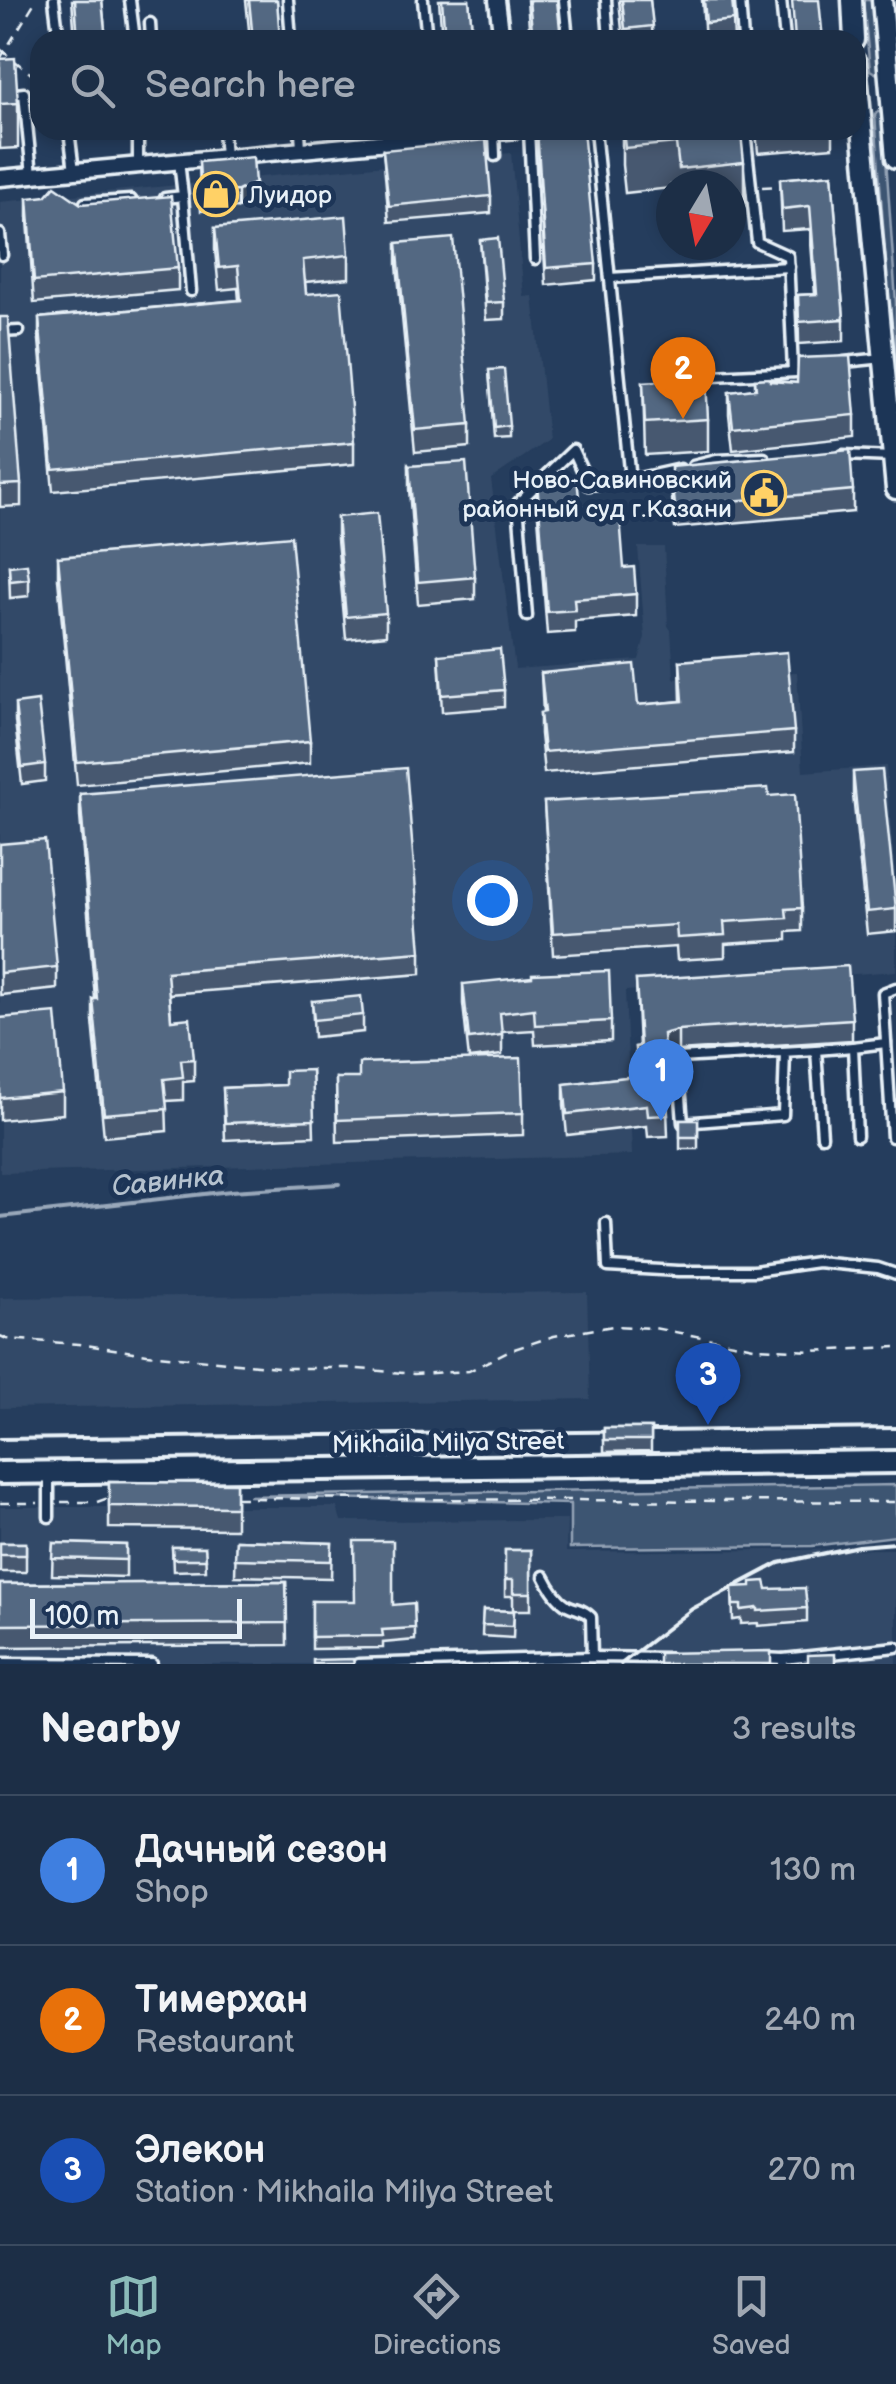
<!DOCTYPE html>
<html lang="en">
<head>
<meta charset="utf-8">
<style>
  :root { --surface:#1c2e46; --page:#293a51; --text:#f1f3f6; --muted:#a0a8b3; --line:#3a4a5f; --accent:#8bbbb9 }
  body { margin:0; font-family:"Balsamiq Sans",sans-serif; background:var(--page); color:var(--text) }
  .compass { position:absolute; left:656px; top:170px; width:90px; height:90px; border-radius:50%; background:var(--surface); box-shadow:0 5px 15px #0003; rotate:190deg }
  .scale { position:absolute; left:30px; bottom:25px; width:212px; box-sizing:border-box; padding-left:10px; border:5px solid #e8f1f8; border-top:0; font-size:28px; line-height:35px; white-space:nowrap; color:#e8f1f8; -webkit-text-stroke:8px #1d3557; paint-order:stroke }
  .you { position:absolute; left:492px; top:900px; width:35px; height:35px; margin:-25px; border:8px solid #fff; border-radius:50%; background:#1a73e8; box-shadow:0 0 0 15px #1a73e833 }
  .badge { display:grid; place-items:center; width:65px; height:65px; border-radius:50%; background:var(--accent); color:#fff; font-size:32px; font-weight:700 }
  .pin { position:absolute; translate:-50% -82px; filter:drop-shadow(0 2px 5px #0008) }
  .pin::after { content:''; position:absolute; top:52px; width:35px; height:30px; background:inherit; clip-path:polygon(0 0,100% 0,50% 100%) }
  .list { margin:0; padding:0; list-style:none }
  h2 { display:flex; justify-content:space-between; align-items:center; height:130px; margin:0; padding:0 40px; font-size:42px }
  h2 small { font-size:32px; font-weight:400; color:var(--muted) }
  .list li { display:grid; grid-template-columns:65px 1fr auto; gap:30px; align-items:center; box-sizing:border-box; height:150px; padding:0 40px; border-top:2px solid var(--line) }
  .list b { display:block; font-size:38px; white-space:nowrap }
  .list p { margin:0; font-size:32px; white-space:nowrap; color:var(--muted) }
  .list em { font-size:32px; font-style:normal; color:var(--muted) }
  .icon { flex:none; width:55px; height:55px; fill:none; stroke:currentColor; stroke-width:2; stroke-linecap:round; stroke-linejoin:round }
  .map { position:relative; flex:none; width:896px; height:1664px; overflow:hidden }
  .search { position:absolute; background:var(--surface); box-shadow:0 5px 15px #0003; left:30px; right:30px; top:30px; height:110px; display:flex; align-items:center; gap:25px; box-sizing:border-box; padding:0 35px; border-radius:30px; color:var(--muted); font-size:38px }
  .sheet { height:580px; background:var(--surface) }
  nav { display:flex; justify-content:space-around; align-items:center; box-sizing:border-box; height:140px; border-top:2px solid var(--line); background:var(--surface); font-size:28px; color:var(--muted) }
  nav a { display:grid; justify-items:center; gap:5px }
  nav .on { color:var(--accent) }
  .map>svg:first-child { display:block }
</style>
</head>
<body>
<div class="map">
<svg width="896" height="1664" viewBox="0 0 896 1664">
  <rect width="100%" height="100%" fill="#253d5d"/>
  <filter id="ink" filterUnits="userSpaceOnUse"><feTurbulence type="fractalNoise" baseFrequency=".01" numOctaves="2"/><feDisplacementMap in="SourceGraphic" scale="20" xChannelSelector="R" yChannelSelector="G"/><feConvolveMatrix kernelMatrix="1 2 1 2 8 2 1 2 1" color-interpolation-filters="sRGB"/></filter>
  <g filter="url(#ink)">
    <g fill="#334a68">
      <polygon points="511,153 524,297 533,296 548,440 491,479 515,669 639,660 645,637 638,547 664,547 668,626 671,630 674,679 797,672 803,772 886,766 896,893 896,971 625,991 632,1155 0,1173 0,202"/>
      <polygon points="587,1292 590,1399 0,1408 0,1298"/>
      <polygon points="0,1507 337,1507 341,1521 567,1520 566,1552 896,1549 896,1664 0,1664"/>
    </g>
    <g fill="#3e5472" stroke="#93a2b5" stroke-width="2.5">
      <polygon points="863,0 875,0 880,71 877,74 870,70"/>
      <polygon points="878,111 883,115 896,302 896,404 875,115"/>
      <polygon points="896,1485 896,1536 812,1546 570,1548 570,1504 248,1496"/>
    </g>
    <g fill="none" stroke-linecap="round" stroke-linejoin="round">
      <polyline stroke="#99a8ba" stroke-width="4" points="0,1217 231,1191 339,1184"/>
      <defs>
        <g id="service">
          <polyline points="54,0 59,40"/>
          <polyline points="130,0 135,40"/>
          <polyline points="288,0 291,40"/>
          <polyline points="423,0 427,40"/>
          <polyline points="564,0 568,40"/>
          <polyline points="606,0 609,40"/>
          <polyline points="740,0 743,40"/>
          <polyline points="781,0 785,40"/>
          <polyline points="150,23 151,40"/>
          <polyline points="0,96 24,93 32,175"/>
          <polyline points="69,130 74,171"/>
          <polyline points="138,130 138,165"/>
          <polyline points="223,130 225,158"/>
          <polyline points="300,130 301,150"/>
          <polyline points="529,130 535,259"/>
          <polyline points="595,130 630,480"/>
          <polyline points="745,130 757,242 788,256 793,372"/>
          <polyline points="494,132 495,156"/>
          <polyline points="183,196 191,291"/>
          <polyline points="165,198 183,196 179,161"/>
          <polyline points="85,203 131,200"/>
          <polyline points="0,234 2,255"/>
          <polyline points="610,278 789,267"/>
          <polyline points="0,332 19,331"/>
          <polyline points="844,362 884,358"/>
          <polyline points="713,376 796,372"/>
          <polyline points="843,455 893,457"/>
          <polyline points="693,466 717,460 764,458"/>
          <polyline points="527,616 518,503 573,450 589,485 630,480 680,469"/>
          <polyline points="785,1052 783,1115 683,1123 678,1058 816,1050"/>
          <polyline points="822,1136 816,1050 853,1047"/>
          <polyline points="857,1136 853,1047 886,1043"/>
          <polyline points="892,1137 883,993 896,988"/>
          <polyline points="606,1223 608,1267 678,1271 754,1271 817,1262 878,1268 896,1274"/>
          <polyline points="49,1517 49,1476"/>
          <path d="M544,1576C549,1586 557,1599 567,1605C577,1610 582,1608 591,1617L592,1657"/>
          <polyline points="763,1658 783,1659"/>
          <polyline points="0,1663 152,1664"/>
          <polyline points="358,1664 592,1657 669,1658"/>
          <polyline points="783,1664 783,1659 896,1647"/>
        </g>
        <g id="minor">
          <polyline points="497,0 502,40"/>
          <polyline points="0,178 517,130"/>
        </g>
        <g id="tertiary">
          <polyline points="852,0 854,40"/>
          <polyline points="882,0 896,158"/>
          <polyline points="856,63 896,489"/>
        </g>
        <polyline id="secondary" points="0,1473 896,1462"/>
      </defs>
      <use href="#service" stroke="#e8f1f8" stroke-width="15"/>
      <use href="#minor" stroke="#e8f1f8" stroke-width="21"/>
      <use href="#tertiary" stroke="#e8f1f8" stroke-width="25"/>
      <use href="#secondary" stroke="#e8f1f8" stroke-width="28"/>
      <g stroke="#e8f1f8" stroke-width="2.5" stroke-dasharray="10 8" stroke-linecap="butt">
        <polyline points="0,49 40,81"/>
        <polyline points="0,59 36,0"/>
        <polyline points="762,187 779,186"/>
        <polyline points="0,1336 7,1339 79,1344 147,1354 288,1368 348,1368 414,1374 469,1371 508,1351 554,1336 613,1326 654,1328 759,1348 812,1351 896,1347"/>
        <polyline points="236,1498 896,1502"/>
        <polyline points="61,1502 97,1502 108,1498"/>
        <polyline points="0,1503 38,1503"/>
      </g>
      <use href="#service" stroke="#1d3557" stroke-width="8"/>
      <use href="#minor" stroke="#1d3557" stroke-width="14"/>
      <use href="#tertiary" stroke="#1d3557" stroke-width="18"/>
      <use href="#secondary" stroke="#1d3557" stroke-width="20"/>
      <g stroke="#e8f1f8" stroke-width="4">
        <polyline points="0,1439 896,1428"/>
        <polyline points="621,1664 692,1609 779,1563 858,1546 896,1543"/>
      </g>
    </g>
    <g fill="#475970" stroke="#e8f1f8" stroke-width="2.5">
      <polygon points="72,0 102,0 106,40 75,40"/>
      <polygon points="246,0 277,0 280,40 250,40"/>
      <polygon points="439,0 469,0 473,40 442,40"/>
      <polygon points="527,0 557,0 561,40 530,40"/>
      <polygon points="619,0 650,0 653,40 623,40"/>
      <polygon points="702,0 732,0 734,40 705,40"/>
      <polygon points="0,59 18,103 18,148 0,149"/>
      <polygon points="537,130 596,264 596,280 546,285"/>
      <polygon points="622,130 688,130 690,140 744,162 744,206 731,208 731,185 671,185 671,188 625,193 622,165"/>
      <polygon points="756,130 833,130 833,147 758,153"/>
      <polygon points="383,150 491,196 491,213 389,222"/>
      <polygon points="199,162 255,200 238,208 201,211"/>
      <polygon points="832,174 844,319 844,341 799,344 798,295 815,294 810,229 782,231 780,179"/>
      <polygon points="28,198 178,268 178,290 34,303 28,220"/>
      <polygon points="215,228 349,255 349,278 305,282 306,294 354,442 354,464 53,491 39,340 39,318 239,300 238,288 219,290 215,250"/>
      <polygon points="480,240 504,302 504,319 486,320"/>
      <polygon points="397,243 470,425 470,447 415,452 397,265"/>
      <polygon points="0,317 21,484 21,506 0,507"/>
      <polygon points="489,370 509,426 509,438 494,439"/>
      <polygon points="755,379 797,383 855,415 855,437 733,450 729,414 729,392 755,389"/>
      <polygon points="643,382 708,419 708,451 645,455"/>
      <polygon points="409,466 475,577 475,599 418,604 409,489"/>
      <polygon points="671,467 853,490 853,512 675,528 671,489"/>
      <polygon points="537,481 580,507 624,568 636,594 636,616 575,621 575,632 547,634 537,503"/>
      <polygon points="337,517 386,613 386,635 346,639 337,539"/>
      <polygon points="58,557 310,741 310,763 77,785 58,579"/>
      <polygon points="9,566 29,579 29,596 10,598"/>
      <polygon points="439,655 504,690 504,707 442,712"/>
      <polygon points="680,661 794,731 794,752 544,773 540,734 540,713 543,713 541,673 638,705 681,701"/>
      <polygon points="15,704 45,764 45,781 22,784 15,721"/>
      <polygon points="853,772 896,909 896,931 867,934 853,795"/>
      <polygon points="80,794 421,952 421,974 169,994 171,1020 194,1059 194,1081 183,1082 183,1100 166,1101 167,1131 104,1137 93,1021 93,999 95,999 80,816"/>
      <polygon points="769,796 802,908 802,931 787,932 787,940 725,944 725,957 677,960 676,947 553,955 544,802"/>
      <polygon points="0,844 57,967 57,989 0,995"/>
      <polygon points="636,980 852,1019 852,1040 678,1051 665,1054 668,1136 648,1137 647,1126 567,1135 564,1105 564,1084 636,1076 635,1047 639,1047"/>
      <polygon points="463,984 611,1021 611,1041 535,1045 534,1030 502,1032 502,1055 469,1059 463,1004"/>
      <polygon points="312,1001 363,1015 363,1032 314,1037"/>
      <polygon points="0,1018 63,1092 63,1114 0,1120"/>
      <polygon points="312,1070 314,1136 225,1140 223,1088 285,1085"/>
      <polygon points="336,1078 523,1113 523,1135 337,1142"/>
      <rect x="680" y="1120" width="18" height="29"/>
      <polygon points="604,1428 651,1428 651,1451 604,1452"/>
      <polygon points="109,1482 236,1483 236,1529 109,1528"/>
      <polygon points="236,1540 332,1543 331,1578 235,1576"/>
      <rect x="0" y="1543" width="26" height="29"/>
      <polygon points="53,1543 126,1545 126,1577 52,1575"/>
      <polygon points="172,1547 205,1547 206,1570 173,1571"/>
      <polygon points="505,1550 531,1550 531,1610 513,1610 513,1596 505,1596"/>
      <polygon points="286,1582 287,1645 0,1647 0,1584"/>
      <polygon points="732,1587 767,1589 807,1608 807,1622 758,1626 758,1623 741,1624 741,1619 733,1620"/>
      <polygon points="312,1601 393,1605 415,1628 415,1640 383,1643 383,1648 312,1649"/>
      <polygon points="483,1610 514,1611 513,1638 482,1636"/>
    </g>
    <g fill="#3a485b" stroke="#e8f1f8" stroke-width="2.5">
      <polygon points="255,183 255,200 238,208 238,191"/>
      <polygon points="678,1030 678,1051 663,1054 663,1034"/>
    </g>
    <g fill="#536782" stroke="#e8f1f8" stroke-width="2.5">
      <polygon points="75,0 102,0 106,40 78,40"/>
      <polygon points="249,0 277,0 280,40 253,40"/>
      <polygon points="442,0 469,0 473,40 445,40"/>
      <polygon points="529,0 557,0 561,38 533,40"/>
      <polygon points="622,0 650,0 653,26 625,29"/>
      <polygon points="704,0 732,0 734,20 706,23"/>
      <polygon points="792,0 819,0 823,40 795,40"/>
      <polygon points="204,37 204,40 169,40"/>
      <polygon points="15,58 18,103 0,104 0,59"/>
      <polygon points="537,130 583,130 596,264 546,268"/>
      <polygon points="623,130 688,130 690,140 741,134 744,162 679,169 676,143 625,148"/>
      <polygon points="486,140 491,196 389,206 383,150"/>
      <polygon points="253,157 255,183 238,191 201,194 199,162"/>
      <polygon points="832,174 844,319 799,322 798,295 817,294 810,206 782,209 780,179"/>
      <polygon points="55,186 81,204 171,196 178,268 34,281 28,198 46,196"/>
      <polygon points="346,216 349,255 303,260 306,294 341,291 354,442 53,469 39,318 241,300 238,266 219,268 215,228"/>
      <polygon points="453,238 470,425 415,430 397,243"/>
      <polygon points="498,238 504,302 486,303 480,240"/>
      <polygon points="0,317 8,317 21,484 0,485"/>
      <polygon points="850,356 855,415 733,427 729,392 756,389 755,379 770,378 770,381 797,383 798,358"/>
      <polygon points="504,369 509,426 494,428 489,370"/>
      <polygon points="706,378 708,419 645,423 643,382"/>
      <polygon points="850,450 853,490 675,506 671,467"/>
      <polygon points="466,462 475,577 418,582 409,466"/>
      <polygon points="577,478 580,507 619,504 624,568 634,567 636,594 574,599 575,610 547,612 537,481"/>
      <polygon points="377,513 386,613 346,617 337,517"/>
      <polygon points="291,536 310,741 77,762 58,557"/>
      <polygon points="27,564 29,579 10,581 9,566"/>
      <polygon points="500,649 504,690 442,695 439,655"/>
      <polygon points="787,652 794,731 544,752 540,713 545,712 541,673 634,664 638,705 683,701 680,661"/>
      <polygon points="38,701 45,764 22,767 15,704"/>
      <polygon points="406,768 421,952 167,972 171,1020 190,1018 194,1059 181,1060 183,1077 164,1079 167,1109 104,1114 93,999 97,999 80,794"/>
      <polygon points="882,770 896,909 867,912 853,772"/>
      <polygon points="768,788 769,796 795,794 802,908 786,909 787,918 724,922 725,935 677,938 676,925 553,933 544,802"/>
      <polygon points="45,840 57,967 0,973 0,844"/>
      <polygon points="848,966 852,1019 678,1030 663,1034 668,1115 648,1116 647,1105 567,1114 564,1084 637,1076 635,1047 640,1046 636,980"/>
      <polygon points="609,971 611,1021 535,1025 534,1009 500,1013 502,1035 469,1039 463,984 532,977 532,974"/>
      <polygon points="361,996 363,1015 314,1020 312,1001"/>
      <polygon points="56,1013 63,1092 0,1098 0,1018"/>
      <polygon points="521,1058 523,1113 337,1120 336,1078 359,1078 359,1063"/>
      <polygon points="312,1070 314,1120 225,1123 223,1088 285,1085 285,1071"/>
      <rect x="680" y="1120" width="18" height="17"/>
      <rect x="604" y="1428" width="47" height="12"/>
      <polygon points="109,1482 236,1483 236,1507 109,1506"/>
      <polygon points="236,1540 332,1543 331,1561 235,1559"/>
      <polygon points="354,1541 393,1541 393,1605 414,1603 415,1628 382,1630 383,1636 312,1637 312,1601 355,1601"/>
      <rect x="0" y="1543" width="26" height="12"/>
      <polygon points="53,1543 126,1545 126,1560 52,1558"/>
      <polygon points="172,1547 205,1547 206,1559 173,1559"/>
      <polygon points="505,1550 531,1550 531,1593 513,1593 513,1580 505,1580"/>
      <polygon points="765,1581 767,1589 805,1588 807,1608 758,1611 758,1608 741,1610 741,1605 733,1605 732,1587 751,1586 751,1582"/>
      <polygon points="286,1582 287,1623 0,1625 0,1584"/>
      <polygon points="483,1610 514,1611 513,1626 482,1625"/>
      <polygon points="771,1651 771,1664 659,1664 659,1653"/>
      <polygon points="835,1654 835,1664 808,1664 808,1655"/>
      <polygon points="353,1659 354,1664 313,1664 313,1660"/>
    </g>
  </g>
  <defs>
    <symbol id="shop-ring" viewBox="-11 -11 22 22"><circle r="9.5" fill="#1d3557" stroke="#ffd166" stroke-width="1.5"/><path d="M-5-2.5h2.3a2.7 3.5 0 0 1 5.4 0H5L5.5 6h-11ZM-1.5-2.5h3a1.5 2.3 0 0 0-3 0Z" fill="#ffd166"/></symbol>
    <symbol id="civic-ring" viewBox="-11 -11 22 22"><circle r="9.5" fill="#1d3557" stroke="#ffd166" stroke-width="1.5"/><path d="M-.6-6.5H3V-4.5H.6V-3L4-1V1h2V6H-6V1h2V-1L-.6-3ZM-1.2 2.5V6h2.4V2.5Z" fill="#ffd166"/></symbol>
  </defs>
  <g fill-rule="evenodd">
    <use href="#shop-ring" x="191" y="169" width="50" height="50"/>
    <use href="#civic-ring" x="739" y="468" width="50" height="50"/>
  </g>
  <g text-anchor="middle" stroke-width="10" stroke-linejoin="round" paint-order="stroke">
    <g font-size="25" fill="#e8f1f8" stroke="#1d3557" text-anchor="start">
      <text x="248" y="203">Луидор</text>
      <text x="732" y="488" text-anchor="end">Ново-Савиновский<tspan x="732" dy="29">районный суд г.Казани</tspan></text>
    </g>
    <g font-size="25" fill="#e8f1f8" stroke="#1d3557">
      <text transform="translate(448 1442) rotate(-1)" y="9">Mikhaila Milya Street</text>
    </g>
    <g font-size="28" font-style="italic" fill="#b4c1ce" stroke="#1d3557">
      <text transform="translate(168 1180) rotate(-6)" y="10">Савинка</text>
    </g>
  </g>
</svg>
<svg class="compass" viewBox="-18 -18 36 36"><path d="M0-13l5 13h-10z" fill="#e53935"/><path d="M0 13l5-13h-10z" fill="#a0a8b3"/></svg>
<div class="scale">100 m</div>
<div class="you"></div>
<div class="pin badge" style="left:661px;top:1121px;background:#3f7fe0">1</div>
<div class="pin badge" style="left:683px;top:419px;background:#e8710a">2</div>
<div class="pin badge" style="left:708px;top:1425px;background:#1a4fb4">3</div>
<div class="search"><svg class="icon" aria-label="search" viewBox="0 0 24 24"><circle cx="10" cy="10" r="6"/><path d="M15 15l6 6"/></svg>Search here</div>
</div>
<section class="sheet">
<h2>Nearby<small>3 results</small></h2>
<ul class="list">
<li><span class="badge" style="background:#3f7fe0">1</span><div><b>Дачный сезон</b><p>Shop</p></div><em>130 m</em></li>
<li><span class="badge" style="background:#e8710a">2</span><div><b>Тимерхан</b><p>Restaurant</p></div><em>240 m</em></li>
<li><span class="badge" style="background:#1a4fb4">3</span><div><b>Элекон</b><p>Station · Mikhaila Milya Street</p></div><em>270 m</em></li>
</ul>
</section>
<nav>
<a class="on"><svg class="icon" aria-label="map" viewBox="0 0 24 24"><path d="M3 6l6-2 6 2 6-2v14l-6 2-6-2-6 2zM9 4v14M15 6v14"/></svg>Map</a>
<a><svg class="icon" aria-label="directions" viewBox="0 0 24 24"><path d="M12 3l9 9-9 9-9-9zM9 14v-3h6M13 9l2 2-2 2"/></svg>Directions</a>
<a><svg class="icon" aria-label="saved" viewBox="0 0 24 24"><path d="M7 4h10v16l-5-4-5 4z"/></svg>Saved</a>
</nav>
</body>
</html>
